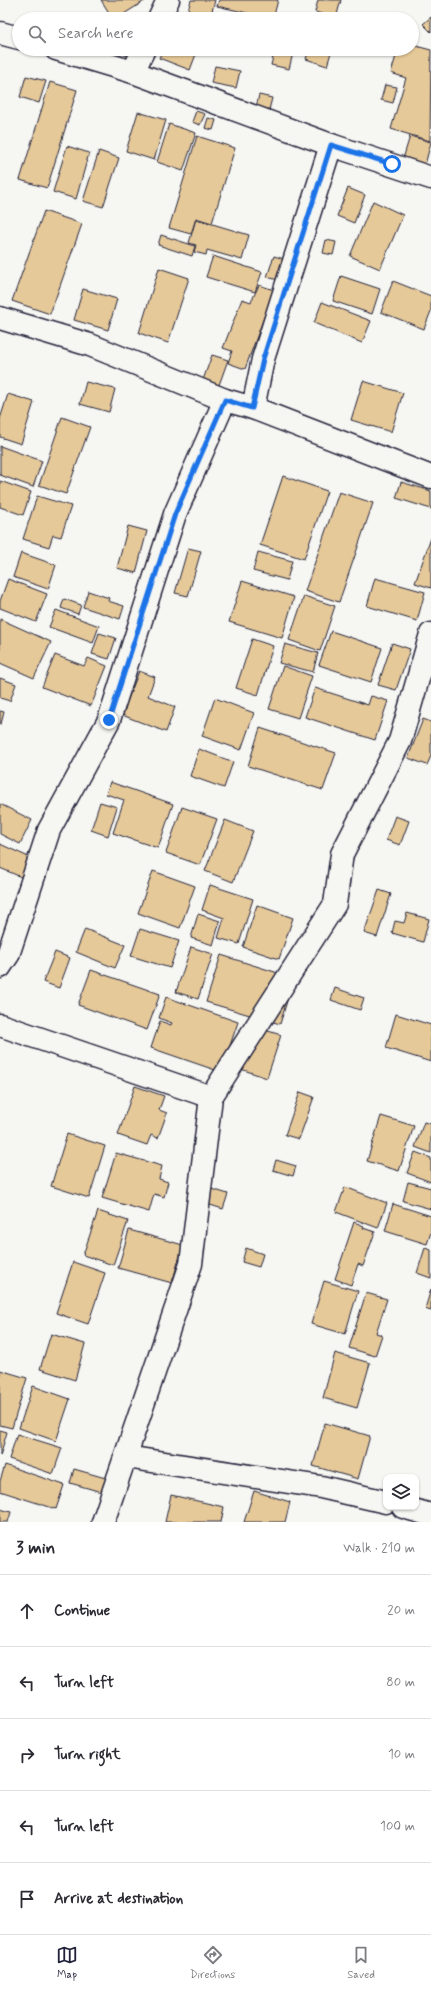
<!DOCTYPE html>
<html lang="en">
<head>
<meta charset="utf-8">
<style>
  :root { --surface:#fff; --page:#f7f7f7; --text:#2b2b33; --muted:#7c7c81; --line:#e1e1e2; --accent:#22223b }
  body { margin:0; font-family:Mynerve,sans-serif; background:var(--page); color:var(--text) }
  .controls { position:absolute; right:12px; bottom:12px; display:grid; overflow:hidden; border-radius:8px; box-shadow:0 1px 3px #0004 }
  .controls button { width:36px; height:36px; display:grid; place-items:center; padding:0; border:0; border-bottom:1px solid var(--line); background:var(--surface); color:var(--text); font:20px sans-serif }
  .stop { position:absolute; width:12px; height:12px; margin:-9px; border:3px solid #1a73e8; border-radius:50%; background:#fff }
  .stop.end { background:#1a73e8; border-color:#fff; box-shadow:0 1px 4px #0008 }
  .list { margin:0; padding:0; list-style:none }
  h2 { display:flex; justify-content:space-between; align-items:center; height:52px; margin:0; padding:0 16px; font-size:17px }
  h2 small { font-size:13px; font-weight:400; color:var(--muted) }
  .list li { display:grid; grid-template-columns:26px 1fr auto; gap:12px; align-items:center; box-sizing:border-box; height:72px; padding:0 16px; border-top:1px solid var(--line) }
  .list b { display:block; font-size:15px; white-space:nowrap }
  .list em { font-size:13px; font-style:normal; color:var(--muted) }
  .icon { flex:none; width:22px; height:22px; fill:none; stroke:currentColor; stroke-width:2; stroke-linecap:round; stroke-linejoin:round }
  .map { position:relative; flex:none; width:431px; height:1522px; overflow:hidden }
  .search { position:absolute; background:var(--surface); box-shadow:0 1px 3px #0004; left:12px; right:12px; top:12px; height:44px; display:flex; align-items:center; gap:10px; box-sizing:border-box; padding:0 14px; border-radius:22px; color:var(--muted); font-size:15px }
  .sheet { height:412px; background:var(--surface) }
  nav { display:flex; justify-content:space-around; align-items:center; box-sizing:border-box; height:56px; border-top:1px solid var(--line); background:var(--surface); font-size:11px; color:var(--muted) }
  nav a { display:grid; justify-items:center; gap:2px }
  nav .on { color:var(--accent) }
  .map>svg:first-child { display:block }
</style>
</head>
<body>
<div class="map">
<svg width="431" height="1522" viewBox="0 0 431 1522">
  <rect width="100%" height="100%" fill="#f6f6f2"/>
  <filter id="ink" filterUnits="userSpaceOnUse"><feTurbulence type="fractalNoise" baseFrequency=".025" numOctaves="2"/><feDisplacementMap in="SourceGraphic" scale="8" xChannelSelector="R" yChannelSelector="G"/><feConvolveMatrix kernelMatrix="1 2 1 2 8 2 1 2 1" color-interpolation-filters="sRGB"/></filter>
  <g filter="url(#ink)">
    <g fill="#e6c999" stroke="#22223b">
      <polygon points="101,0 146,0 116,19 113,19"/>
      <polygon points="191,0 215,0 210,19 193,19 186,17"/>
      <polygon points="219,0 278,0 273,19 217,6"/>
      <polygon points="318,0 341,0 336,18 315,12"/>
      <polygon points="431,17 431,32 423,24"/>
      <polygon points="412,45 431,50 430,141 391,129 406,78 391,73 398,49 412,49"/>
      <polygon points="112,49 135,49 131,58"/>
      <polygon points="163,49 198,49 190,70 159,58"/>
      <polygon points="275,49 294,49 289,69 271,65"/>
      <polygon points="309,49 332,49 327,66 306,59"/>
      <polygon points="374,49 392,49 390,54"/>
      <polygon points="215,66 240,71 236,88 211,83"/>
      <polygon points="26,76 46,81 39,103 20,97"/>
      <polygon points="50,82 77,90 47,188 20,180"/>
      <polygon points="385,85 397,87 393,103 381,100"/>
      <polygon points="259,95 272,98 268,114 255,111"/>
      <polygon points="196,111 205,114 200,125 192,122"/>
      <polygon points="138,112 166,120 154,160 126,151"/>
      <polygon points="208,118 216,120 213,130 205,128"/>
      <polygon points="169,124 196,133 183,171 157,162"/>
      <polygon points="197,136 235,148 212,223 196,218 191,234 169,228"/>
      <polygon points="410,136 431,142 425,165 403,159"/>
      <polygon points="67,146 89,153 76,199 53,192"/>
      <polygon points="99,151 119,158 103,207 83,201"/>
      <polygon points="348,188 365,195 354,223 337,216"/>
      <polygon points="373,201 403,215 380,269 350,256"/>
      <polygon points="44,211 82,224 50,314 12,301"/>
      <polygon points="196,219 249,235 242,260 207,250 206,255 194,252 196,245 189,243"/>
      <polygon points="161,235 195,246 192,256 158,245"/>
      <polygon points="326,240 336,242 333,255 323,253"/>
      <polygon points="213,256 262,272 255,292 206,277"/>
      <polygon points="274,256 284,259 278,280 267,277"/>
      <polygon points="159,268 189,278 168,343 139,333"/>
      <polygon points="341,276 380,289 372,314 333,301"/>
      <polygon points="393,281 431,296 431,311 424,329 381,312"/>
      <polygon points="259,285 274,290 245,369 228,363 232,351 223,348 242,299 251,302"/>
      <polygon points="83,289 117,299 108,330 74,320"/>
      <polygon points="322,302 371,321 362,343 314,323"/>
      <polygon points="212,355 228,360 219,385 203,380"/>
      <polygon points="363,381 403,393 391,432 351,420"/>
      <polygon points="86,382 115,389 109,412 80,404"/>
      <polygon points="8,394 34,402 21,444 0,437 0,419"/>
      <polygon points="62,417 90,427 66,494 39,485"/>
      <polygon points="0,446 42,461 33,487 0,475"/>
      <polygon points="283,476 327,491 304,559 260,545"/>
      <polygon points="0,481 31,492 23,515 0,507"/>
      <polygon points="401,482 431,491 431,509 396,498"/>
      <polygon points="339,492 373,503 339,602 305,591"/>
      <polygon points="37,496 71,506 61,537 53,535 49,547 23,539"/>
      <polygon points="128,526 147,531 136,573 117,568"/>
      <polygon points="431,538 431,588 415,583"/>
      <polygon points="188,548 201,551 188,596 175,593"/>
      <polygon points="258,552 292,561 287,580 253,571"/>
      <polygon points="21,553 56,565 48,589 13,577"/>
      <polygon points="375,578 425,592 417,621 367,606"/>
      <polygon points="8,579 47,594 36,622 0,608 0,601"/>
      <polygon points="242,581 294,597 282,638 229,622"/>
      <polygon points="88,591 109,598 108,601 124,606 120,619 83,607"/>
      <polygon points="304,596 335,606 320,651 289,640"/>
      <polygon points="64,599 81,605 78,614 61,608"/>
      <polygon points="56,610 99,626 93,643 49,627"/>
      <polygon points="0,619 51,642 34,678 0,663"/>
      <polygon points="331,631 382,648 371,682 319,665"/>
      <polygon points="99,633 116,638 109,659 92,654"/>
      <polygon points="252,639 273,646 258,695 236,688"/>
      <polygon points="392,643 410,649 396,690 378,685"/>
      <polygon points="285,644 318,653 313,672 279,663"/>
      <polygon points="55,655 84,666 88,658 107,666 91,706 42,687"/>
      <polygon points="283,666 312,676 298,718 269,709"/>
      <polygon points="139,671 155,677 148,696 175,707 166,732 122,715"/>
      <polygon points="0,678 16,684 10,701 0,698"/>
      <polygon points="315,688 368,705 371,696 388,701 375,740 305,717"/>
      <polygon points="215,698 254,713 241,750 202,736"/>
      <polygon points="0,711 4,712 1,724 0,724"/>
      <polygon points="423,719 431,722 431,756 427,765 408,758"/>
      <polygon points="260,728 336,753 323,790 248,766"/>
      <polygon points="199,749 233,762 224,788 190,776"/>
      <polygon points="110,782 173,804 158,848 113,833 124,800 106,794"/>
      <polygon points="100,802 117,807 108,836 91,830"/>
      <polygon points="0,804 32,820 20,844 0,834"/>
      <polygon points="182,807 217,819 200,865 166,853"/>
      <polygon points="395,816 409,821 400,845 386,840"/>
      <polygon points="225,820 253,831 233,882 205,871"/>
      <polygon points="0,844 44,864 35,883 0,868"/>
      <polygon points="153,871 195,886 180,928 138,913"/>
      <polygon points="210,885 253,899 239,944 218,938 224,918 202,910"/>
      <polygon points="379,890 391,894 377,937 364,933"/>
      <polygon points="257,905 293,918 279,959 243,947"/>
      <polygon points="407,913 429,919 423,942 392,933 395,921 404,923"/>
      <polygon points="198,914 220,921 213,945 191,938"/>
      <polygon points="85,929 125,945 115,968 76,952"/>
      <polygon points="140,929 179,941 170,968 131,956"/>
      <polygon points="191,947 213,954 198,999 176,992"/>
      <polygon points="55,952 70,958 59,988 43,982"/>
      <polygon points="221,955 294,978 280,1024 206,1002"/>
      <polygon points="91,970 160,994 147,1030 78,1005"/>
      <polygon points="335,988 364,998 360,1010 331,1000"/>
      <polygon points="166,997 238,1022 221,1072 151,1048 160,1021 171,1025 172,1023 159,1018"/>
      <polygon points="396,1014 431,1025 431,1062 386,1048"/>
      <polygon points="252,1026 281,1035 267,1078 238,1068"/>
      <polygon points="135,1086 164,1096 159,1110 167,1113 158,1138 151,1135 147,1145 118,1135"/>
      <polygon points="300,1092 314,1097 299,1139 285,1135"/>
      <polygon points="381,1116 414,1126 399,1171 367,1161"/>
      <polygon points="424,1122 431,1124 431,1153 415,1147"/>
      <polygon points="67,1134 105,1146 89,1198 51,1186"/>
      <polygon points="415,1152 431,1158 431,1182 407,1173"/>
      <polygon points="116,1153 162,1166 159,1179 168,1182 164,1197 154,1194 149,1212 102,1198"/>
      <polygon points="276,1160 296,1166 293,1176 273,1170"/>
      <polygon points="408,1182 431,1188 431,1209 403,1201"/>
      <polygon points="345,1187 387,1203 378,1228 336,1212"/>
      <polygon points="212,1189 228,1194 223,1209 207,1204"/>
      <polygon points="393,1204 431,1216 431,1232 427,1244 385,1231"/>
      <polygon points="98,1211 128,1221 113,1265 83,1255"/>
      <polygon points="354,1222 364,1226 363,1228 375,1232 363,1266 358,1264 351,1285 335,1279"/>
      <polygon points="129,1230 183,1245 172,1283 118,1268"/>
      <polygon points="246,1248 263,1254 259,1267 242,1262"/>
      <polygon points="425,1248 431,1250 431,1278 417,1273"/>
      <polygon points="73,1262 105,1273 88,1324 56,1313"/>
      <polygon points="324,1281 358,1291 345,1334 311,1324"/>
      <polygon points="431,1289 431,1311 425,1309"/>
      <polygon points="366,1293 387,1299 376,1333 382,1335 375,1356 349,1348"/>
      <polygon points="51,1334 85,1344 75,1380 40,1369"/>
      <polygon points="335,1353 370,1363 357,1408 323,1398"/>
      <polygon points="0,1370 27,1378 12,1428 0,1425"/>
      <polygon points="33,1386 70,1399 56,1441 19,1428"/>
      <polygon points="325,1423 370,1436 358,1479 313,1466"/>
      <polygon points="0,1430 7,1432 0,1456"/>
      <polygon points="17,1434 62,1448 53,1474 9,1459"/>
      <polygon points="5,1465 64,1485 56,1509 0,1491 0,1481"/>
      <polygon points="74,1469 109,1479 105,1493 70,1483"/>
      <polygon points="254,1491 290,1502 285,1522 244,1522"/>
      <polygon points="171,1495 224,1507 221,1522 165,1522"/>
      <polygon points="0,1509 11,1512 8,1522 0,1522"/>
    </g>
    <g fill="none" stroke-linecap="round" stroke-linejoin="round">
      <defs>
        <g id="minor">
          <polyline points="159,19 168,0"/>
          <polyline points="0,33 19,38"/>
          <polyline points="56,49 133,72 331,145 431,178"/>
          <polyline points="133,72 144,49"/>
          <polyline points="0,318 90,345 225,400 253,408 431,477"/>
          <polyline points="253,408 263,359 331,145"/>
          <polyline points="0,967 8,955 49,830 109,720 175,514 225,400"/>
          <polyline points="0,1025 211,1097"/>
          <polyline points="126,1457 321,1487 386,1502"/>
          <polyline points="403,1507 431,1515"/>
          <polyline points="103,1522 191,1264 211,1097 335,904 342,854 400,741 431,634"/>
        </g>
      </defs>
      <use href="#minor" stroke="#22223b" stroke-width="25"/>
      <use href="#minor" stroke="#f6f6f2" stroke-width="22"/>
    </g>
  </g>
  <g fill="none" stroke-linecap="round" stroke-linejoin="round" filter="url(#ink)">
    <polyline stroke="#1a73e8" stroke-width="5" points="109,720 175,514 225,400 252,408 263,359 331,145 392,164"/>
  </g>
</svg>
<div class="controls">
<button><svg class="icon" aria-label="layers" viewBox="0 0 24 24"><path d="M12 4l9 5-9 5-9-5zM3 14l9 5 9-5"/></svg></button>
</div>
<div class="stop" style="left:392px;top:164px"></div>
<div class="stop end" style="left:109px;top:720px"></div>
<div class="search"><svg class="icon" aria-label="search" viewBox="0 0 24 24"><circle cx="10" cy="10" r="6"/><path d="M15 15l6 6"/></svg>Search here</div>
</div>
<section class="sheet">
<h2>3 min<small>Walk · 210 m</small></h2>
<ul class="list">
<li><svg class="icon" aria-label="ahead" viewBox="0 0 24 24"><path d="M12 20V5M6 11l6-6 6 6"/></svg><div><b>Continue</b></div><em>20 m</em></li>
<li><svg class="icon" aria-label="left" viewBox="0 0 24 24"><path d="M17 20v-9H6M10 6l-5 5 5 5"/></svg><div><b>Turn left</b></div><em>80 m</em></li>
<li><svg class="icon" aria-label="right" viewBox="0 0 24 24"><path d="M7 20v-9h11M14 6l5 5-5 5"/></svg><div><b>Turn right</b></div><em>10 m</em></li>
<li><svg class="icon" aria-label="left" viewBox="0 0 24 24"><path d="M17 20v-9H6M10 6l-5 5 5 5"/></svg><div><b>Turn left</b></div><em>100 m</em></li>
<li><svg class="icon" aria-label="arrive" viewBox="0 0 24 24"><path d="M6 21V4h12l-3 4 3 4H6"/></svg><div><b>Arrive at destination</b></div></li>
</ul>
</section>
<nav>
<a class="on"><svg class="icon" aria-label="map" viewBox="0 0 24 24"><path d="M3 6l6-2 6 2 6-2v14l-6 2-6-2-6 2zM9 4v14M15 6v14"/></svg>Map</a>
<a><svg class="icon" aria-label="directions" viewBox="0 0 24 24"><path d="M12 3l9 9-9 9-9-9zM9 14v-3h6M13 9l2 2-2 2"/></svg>Directions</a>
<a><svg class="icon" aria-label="saved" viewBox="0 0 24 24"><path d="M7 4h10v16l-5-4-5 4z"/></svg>Saved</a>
</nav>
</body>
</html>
